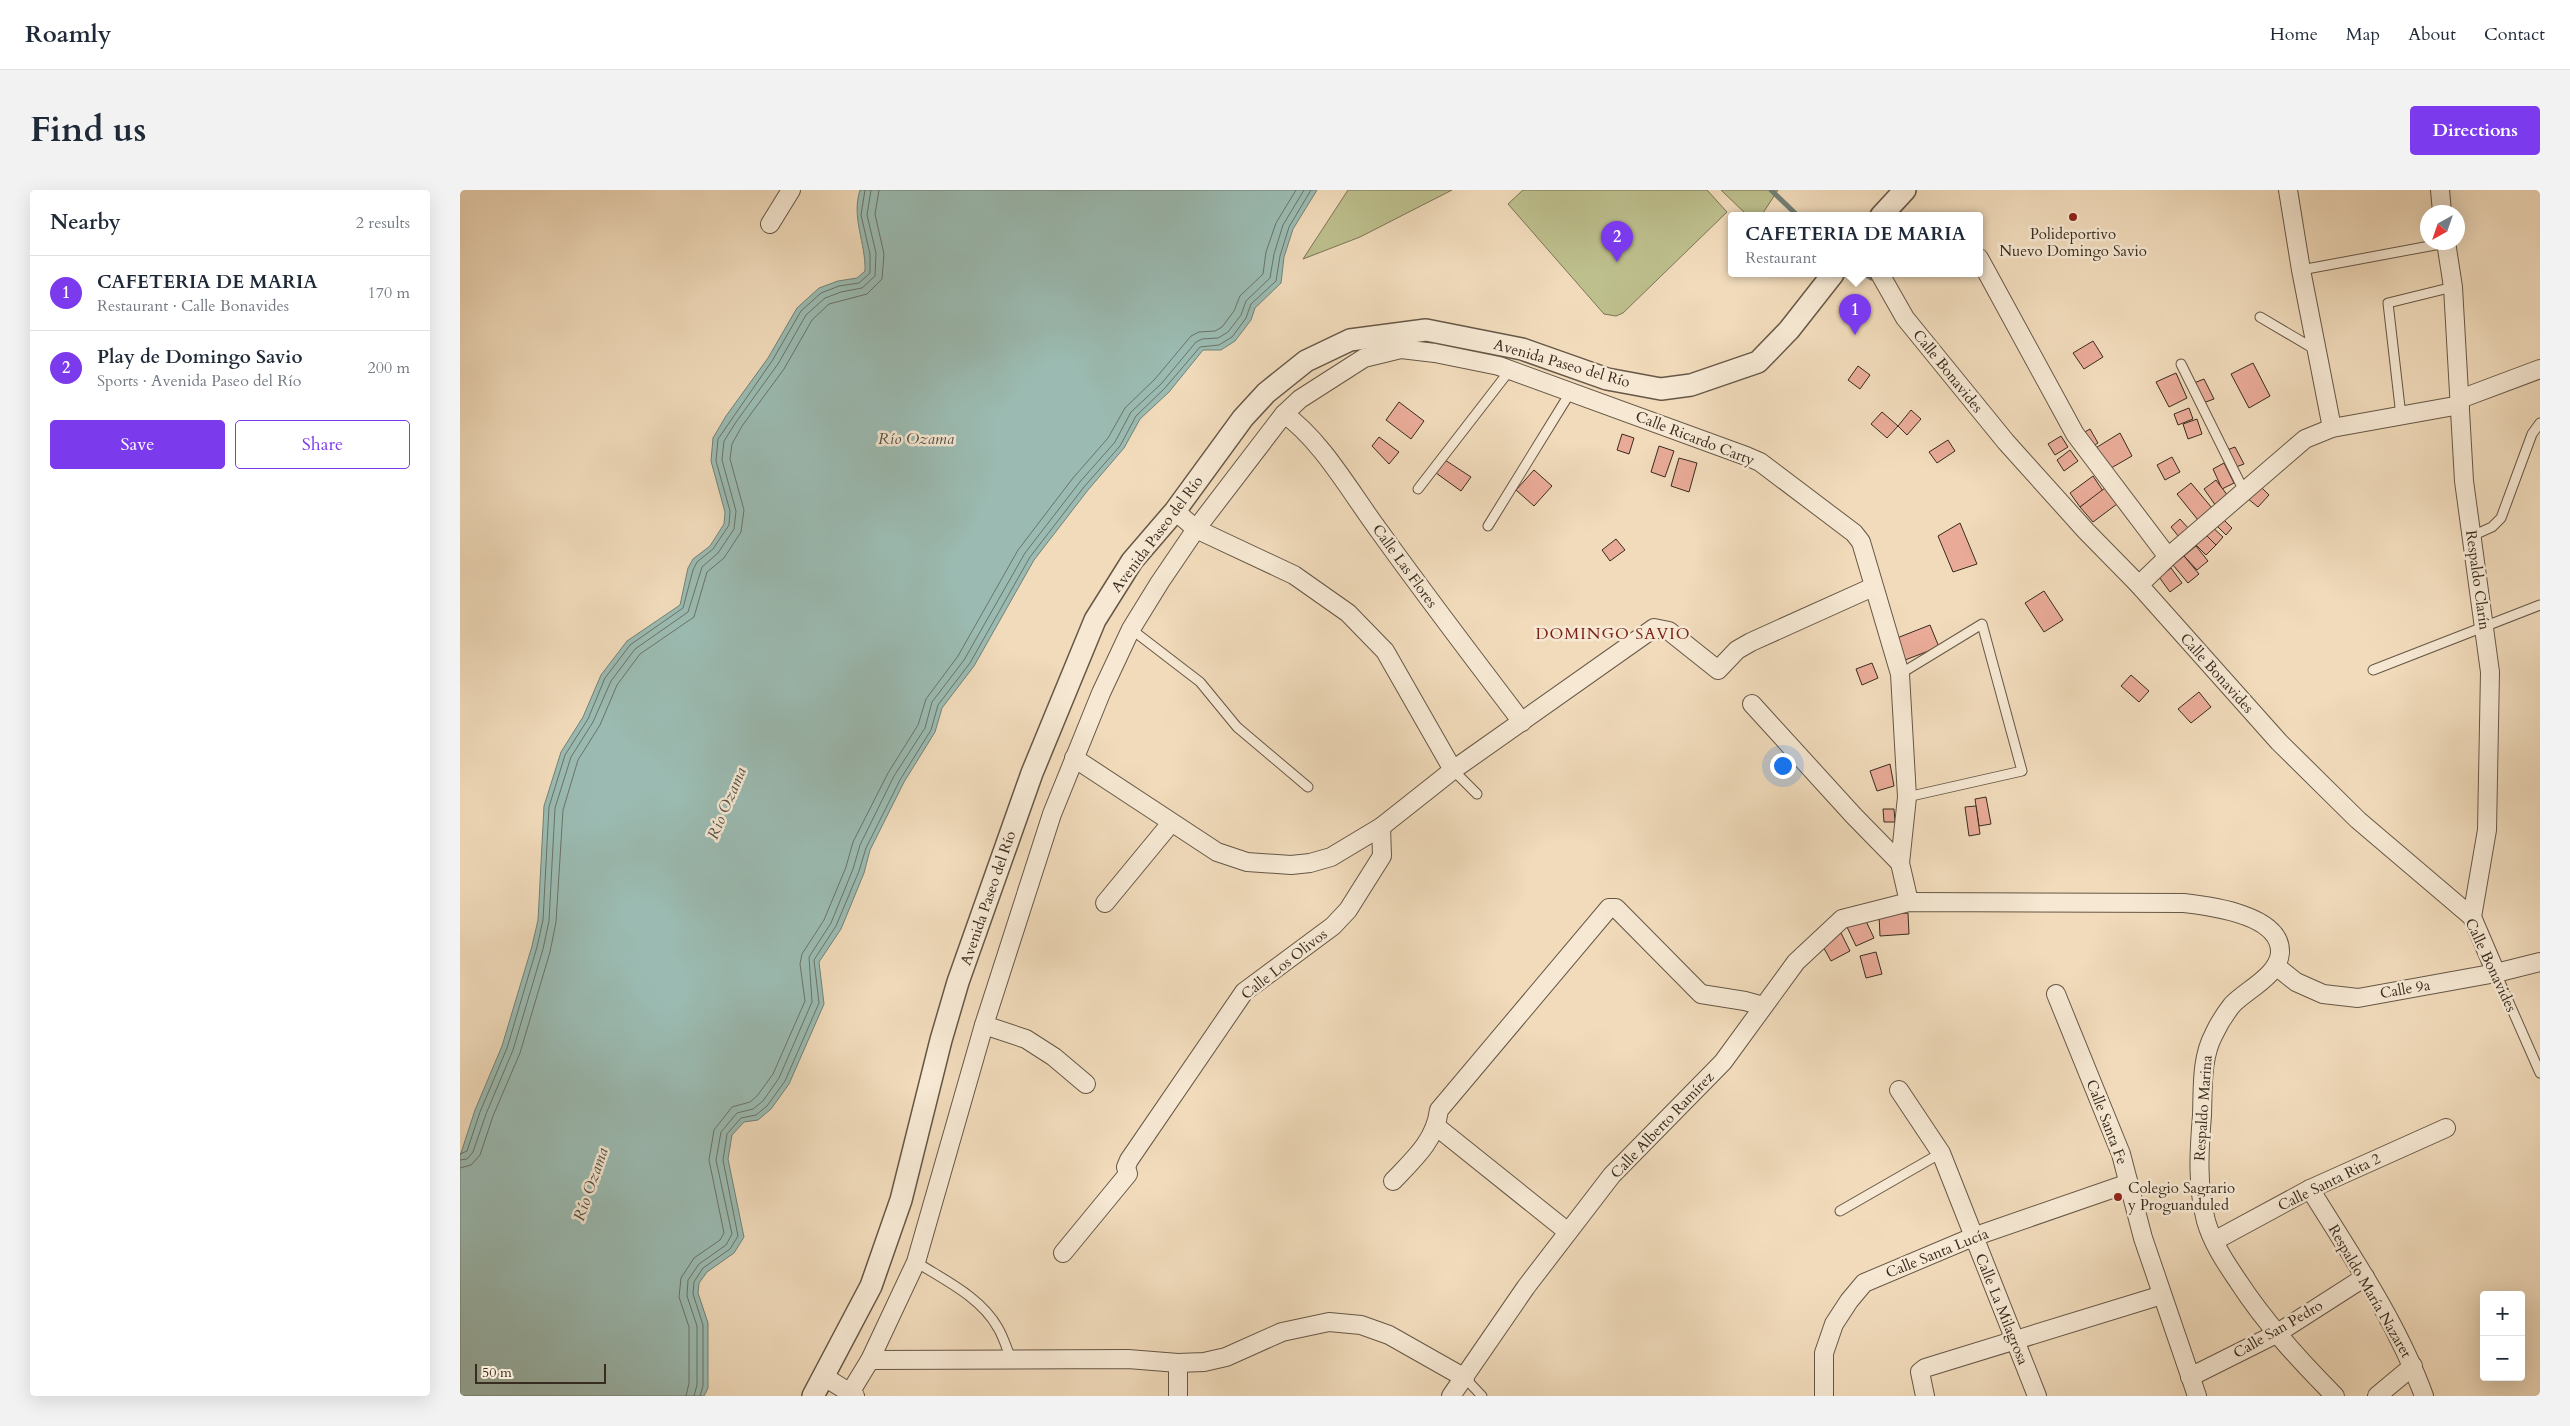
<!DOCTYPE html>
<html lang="en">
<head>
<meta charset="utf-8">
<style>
  :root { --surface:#fff; --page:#f2f2f3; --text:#1f2937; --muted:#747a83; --line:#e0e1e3; --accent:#7c3aed }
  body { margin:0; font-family:Cardo,serif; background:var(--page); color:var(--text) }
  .controls { position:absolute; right:15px; bottom:15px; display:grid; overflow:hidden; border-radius:5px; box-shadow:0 5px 20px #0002 }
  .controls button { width:45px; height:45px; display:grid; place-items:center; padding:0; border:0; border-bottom:1px solid var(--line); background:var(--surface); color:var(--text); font:25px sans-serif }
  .compass { position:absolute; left:1960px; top:15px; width:45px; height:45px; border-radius:50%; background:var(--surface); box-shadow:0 5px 20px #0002; rotate:220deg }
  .scale { position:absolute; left:15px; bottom:12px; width:131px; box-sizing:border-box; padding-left:5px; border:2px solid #382b1f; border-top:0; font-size:14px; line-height:18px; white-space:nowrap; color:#382b1f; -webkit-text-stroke:4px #f6e8d3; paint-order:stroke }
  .you { position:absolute; left:1322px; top:575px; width:18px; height:18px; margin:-12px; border:4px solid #fff; border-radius:50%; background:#1a73e8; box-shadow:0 0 0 8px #1a73e833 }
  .badge { display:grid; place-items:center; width:32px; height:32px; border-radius:50%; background:var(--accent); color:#fff; font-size:16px; font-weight:700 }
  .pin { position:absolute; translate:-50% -41px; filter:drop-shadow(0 1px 2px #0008) }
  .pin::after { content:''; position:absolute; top:26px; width:18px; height:15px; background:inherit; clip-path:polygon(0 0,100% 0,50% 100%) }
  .popup { position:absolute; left:1268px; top:22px; width:255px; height:65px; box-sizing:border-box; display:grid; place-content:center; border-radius:5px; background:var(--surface); filter:drop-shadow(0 1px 4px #0005); font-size:16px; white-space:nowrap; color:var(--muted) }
  .popup b { font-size:19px; color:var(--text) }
  .popup::after { content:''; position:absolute; left:50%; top:100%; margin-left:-10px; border:10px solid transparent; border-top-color:var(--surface) }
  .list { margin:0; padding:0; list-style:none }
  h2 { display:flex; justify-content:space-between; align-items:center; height:65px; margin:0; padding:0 20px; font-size:21px }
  h2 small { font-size:16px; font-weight:400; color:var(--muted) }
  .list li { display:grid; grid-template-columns:32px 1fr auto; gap:15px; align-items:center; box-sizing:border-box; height:75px; padding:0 20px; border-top:1px solid var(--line) }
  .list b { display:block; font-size:19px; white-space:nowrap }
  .list p { margin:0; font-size:16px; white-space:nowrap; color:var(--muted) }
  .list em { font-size:16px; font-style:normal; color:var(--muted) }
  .actions { display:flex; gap:10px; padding:15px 20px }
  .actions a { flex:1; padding:11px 0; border:1px solid var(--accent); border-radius:5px; text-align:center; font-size:18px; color:var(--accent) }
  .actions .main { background:var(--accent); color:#fff }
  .map { position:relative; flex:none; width:2080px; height:1206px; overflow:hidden; border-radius:5px }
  header { display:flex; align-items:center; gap:30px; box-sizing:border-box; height:70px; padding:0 25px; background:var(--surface); border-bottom:1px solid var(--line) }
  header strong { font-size:24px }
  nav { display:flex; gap:28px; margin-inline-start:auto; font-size:18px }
  .intro { display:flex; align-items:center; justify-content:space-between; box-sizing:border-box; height:120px; padding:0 30px }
  h1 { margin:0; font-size:35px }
  .button { padding:12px 22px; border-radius:5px; background:var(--accent); color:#fff; font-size:18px; font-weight:700 }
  main { display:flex; gap:30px; padding:0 30px }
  aside { flex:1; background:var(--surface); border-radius:5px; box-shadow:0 5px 20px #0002 }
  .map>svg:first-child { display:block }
</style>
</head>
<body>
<header>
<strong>Roamly</strong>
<nav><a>Home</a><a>Map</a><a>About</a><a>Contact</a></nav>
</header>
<div class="intro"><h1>Find us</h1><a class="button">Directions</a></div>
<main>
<aside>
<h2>Nearby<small>2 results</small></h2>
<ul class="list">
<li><span class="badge">1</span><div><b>CAFETERIA DE MARIA</b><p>Restaurant · Calle Bonavides</p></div><em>170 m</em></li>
<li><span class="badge">2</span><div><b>Play de Domingo Savio</b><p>Sports · Avenida Paseo del Río</p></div><em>200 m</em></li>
</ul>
<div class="actions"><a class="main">Save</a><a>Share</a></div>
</aside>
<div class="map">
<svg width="2080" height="1206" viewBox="0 0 2080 1206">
  <rect width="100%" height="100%" fill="#f1dbbb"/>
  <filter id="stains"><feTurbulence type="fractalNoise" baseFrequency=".004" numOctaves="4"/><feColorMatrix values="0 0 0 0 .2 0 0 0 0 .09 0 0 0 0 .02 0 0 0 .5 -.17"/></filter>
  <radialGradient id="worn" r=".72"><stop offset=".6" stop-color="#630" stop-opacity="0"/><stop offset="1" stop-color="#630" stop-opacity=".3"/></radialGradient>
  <g fill="#bdbf8d" stroke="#7a7556">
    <polygon points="888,0 992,0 900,47 843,69"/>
    <polygon points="1063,0 1247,0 1267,22 1163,123 1156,126 1144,124 1048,14"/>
    <polygon points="1261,0 1318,0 1301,26 1288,26"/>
  </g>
  <path fill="#9bbbb2" stroke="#738177" d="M400,0H857L833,39L824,67L821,93L795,118L791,130L775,151L761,160H743L709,202L680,229L664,258L628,300L574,370L514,476L482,518L475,542L444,592L410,660L404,683L381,739L359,772L364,814L329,894L311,919L298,930L284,932L272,945L268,969L284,1047L274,1063L247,1082L239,1093L238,1103L248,1133V1198L244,1206H0V966L15,920L42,856L72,756L78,730L84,616L101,562L123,527L141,485L167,451L220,415L228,378L233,369L250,356L264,334L265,322L251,271L253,248L266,226L308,168L337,118L359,98L378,91L397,88L405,81C406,53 391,28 400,0Z"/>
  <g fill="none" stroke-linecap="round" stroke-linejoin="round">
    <g stroke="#6a7368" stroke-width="1">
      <polyline points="0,964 7,961 20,922 47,858 77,757 83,730 89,617 105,565 128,529 145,488 170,455 223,418 233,380 237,372 253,359 269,335 270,321 256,271 258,249 312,171 341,121 361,103 379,96 399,93 410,83 410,64 401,25 405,0"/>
      <polyline points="0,970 7,969 13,962 26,924 53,860 83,759 89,731 95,618 111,567 133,532 151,491 175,459 228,422 242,377 258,363 274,339 276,321 262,270 264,251 276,232 318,174 346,125 365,108 381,102 402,98 415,86 416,63 407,25 411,0"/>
      <polyline points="0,978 11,975 20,965 33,926 60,863 90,762 96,732 103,620 118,570 140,535 157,495 180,464 234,427 247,382 264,368 281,342 284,320 270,269 272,254 282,236 324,179 352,130 369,114 407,104 422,89 424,64 415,24 419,0"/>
      <polyline points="226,1206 229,1193 229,1137 219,1107 221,1088 234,1068 260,1050 264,1043 249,970 254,940 272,917 290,912 297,906 313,884 345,811 340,774 342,764 364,730 386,677 393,652 428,583 458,535 466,509 498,466 558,360 613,288 648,248 665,218 695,189 731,146 739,142 755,141 762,137 774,121 780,106 803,84 806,62 816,33 836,0"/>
      <polyline points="234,1206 237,1195 237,1136 227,1106 228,1090 239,1074 266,1055 272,1044 256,970 261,942 277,923 293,919 303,911 319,888 352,812 349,767 371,733 393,679 400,655 434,586 465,538 472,512 504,470 565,363 619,293 655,252 671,222 701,194 736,152 742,149 758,148 768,142 781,125 786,111 810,88 814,64 823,35 844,0"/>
      <polyline points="240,1206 243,1196 243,1135 233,1104 234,1092 243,1078 270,1059 278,1046 263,970 267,944 281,928 296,925 307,916 325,891 359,813 354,770 376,736 399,681 406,658 440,590 471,540 478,515 510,473 570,367 624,297 660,256 676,226 705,198 740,157 759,155 772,147 786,128 791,114 816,91 820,66 829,37 851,0"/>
    </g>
    <g stroke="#738177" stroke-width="5">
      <polyline points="1311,0 1338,26"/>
      <polyline points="1405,84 1411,88"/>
    </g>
  </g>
  <g fill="#e9ab98" stroke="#382b1f">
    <polygon points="1633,151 1643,167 1624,179 1613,163"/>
    <polygon points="1793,173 1810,206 1789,218 1771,184"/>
    <polygon points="1398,176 1410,185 1400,199 1388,190"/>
    <polygon points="1716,183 1727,208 1709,217 1696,192"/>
    <polygon points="1744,189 1754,209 1743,213 1734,193"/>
    <polygon points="939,212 964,231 951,249 926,230"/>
    <polygon points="1729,218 1733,229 1718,235 1714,224"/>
    <polygon points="1451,220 1461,229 1447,245 1438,236"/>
    <polygon points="1422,222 1438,236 1427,248 1411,234"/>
    <polygon points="1737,229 1742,244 1728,249 1723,234"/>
    <polygon points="1630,239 1638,253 1627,260 1618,246"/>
    <polygon points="1660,243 1672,266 1646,281 1634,259"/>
    <polygon points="1162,244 1174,248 1169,264 1157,260"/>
    <polygon points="1601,246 1608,257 1595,265 1588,254"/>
    <polygon points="919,247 939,262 929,274 912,256"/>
    <polygon points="1488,250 1495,261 1477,273 1469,262"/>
    <polygon points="1199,256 1214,261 1205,287 1191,282"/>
    <polygon points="1775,257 1784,274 1776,277 1767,260"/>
    <polygon points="1610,260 1618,271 1604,281 1597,270"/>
    <polygon points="1712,267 1720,282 1705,290 1697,275"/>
    <polygon points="1219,268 1237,273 1229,302 1211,296"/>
    <polygon points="985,270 1011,287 1001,301 976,283"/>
    <polygon points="1764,273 1774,293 1762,299 1753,279"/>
    <polygon points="1074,280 1092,296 1074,316 1056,300"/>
    <polygon points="1633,286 1643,301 1620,317 1610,303"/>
    <polygon points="1756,290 1768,306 1756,316 1744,299"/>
    <polygon points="1731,293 1752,318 1738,330 1717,304"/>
    <polygon points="1799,295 1809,305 1798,317 1787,308"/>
    <polygon points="1645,298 1657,314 1633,332 1620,317"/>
    <polygon points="1761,327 1772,338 1766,345 1754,333"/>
    <polygon points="1720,329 1729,339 1719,347 1711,337"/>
    <polygon points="1500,333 1517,374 1493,382 1478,346"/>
    <polygon points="1750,335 1763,347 1756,355 1743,342"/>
    <polygon points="1743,342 1756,355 1746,365 1733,352"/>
    <polygon points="1156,349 1165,360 1150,371 1142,360"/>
    <polygon points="1736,356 1748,371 1737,380 1724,366"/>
    <polygon points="1724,366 1739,384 1728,393 1713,375"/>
    <polygon points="1711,378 1722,393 1710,402 1699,387"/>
    <polygon points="1584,401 1603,430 1584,442 1565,413"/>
    <polygon points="1470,435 1479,457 1445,470 1437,448"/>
    <polygon points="1412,473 1418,488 1402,495 1396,479"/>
    <polygon points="1671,485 1689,501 1679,512 1661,496"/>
    <polygon points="1739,502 1751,517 1731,533 1718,519"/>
    <polygon points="1430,574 1434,596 1417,601 1410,581"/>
    <polygon points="1526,607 1531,634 1519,636 1515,609"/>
    <polygon points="1516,616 1520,644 1509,646 1505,617"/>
    <polygon points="1423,619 1434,619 1435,632 1424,632"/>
    <polygon points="1448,723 1449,744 1420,746 1419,725"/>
    <polygon points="1405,729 1414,748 1396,756 1387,737"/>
    <polygon points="1381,743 1390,761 1371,771 1361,753"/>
    <polygon points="1416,762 1422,784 1406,788 1400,766"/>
  </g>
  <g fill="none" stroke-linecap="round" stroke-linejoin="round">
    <defs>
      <g id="service">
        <polyline points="1841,80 1986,53"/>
        <polyline points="1800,127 1856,160"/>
        <polyline points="1721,174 1784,301"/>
        <polyline points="1941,226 1928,113 1993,97"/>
        <polyline points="958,299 1050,180"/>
        <polyline points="1028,336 1110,203"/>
        <polyline points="2012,346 2032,337 2041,328 2072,244 2080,233"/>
        <polyline points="671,439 740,492 777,537 848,597"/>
        <polyline points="1913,480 2080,415"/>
        <polyline points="1440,484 1522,434 1562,581 1447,607"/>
        <polyline points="993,580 1017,604"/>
        <polyline points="2036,783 2080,883"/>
        <polyline points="1380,1021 1481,963"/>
        <path d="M456,1072C484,1090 521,1107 538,1138C544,1148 547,1160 552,1171"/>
        <polyline points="1005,1188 1022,1206"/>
      </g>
      <g id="minor">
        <polyline points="1828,0 1841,80 1872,238"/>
        <polyline points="1980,0 1982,22"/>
        <polyline points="310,34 331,0"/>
        <polyline points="1986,52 1993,97 2004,291 2030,482 2027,640 2012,727"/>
        <polyline points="1519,68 1615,244 1708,367 1679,395"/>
        <polyline points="1420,84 1445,128 1546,252 1626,341 1679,395 1819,552 1898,630 2012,727 2036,783"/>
        <polyline points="2000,209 2080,179"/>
        <path d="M824,224C861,249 893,306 920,342C966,406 1014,469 1062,532"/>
        <polyline points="715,321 736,339 834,385 888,423 925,461 993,580"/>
        <polyline points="1708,367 1845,249 1872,238 2000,215"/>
        <polyline points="1292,514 1394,626 1440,673"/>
        <polyline points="614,568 757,662 787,672 831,675 850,673 871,667 921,637 993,580 1194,438 1209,441 1258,480 1277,460 1291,452 1413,397"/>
        <polyline points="645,713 711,633"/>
        <polyline points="1816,776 1836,792 1863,804 1898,808 2036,783 2080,772"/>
        <polyline points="1596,804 1661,964 1683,1048 1737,1206"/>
        <polyline points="524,835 566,849 594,867 626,894"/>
        <polyline points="1439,900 1481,963 1577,1206"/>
        <polyline points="977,937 1108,1042"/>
        <path d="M933,991C954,969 975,951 979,920L1149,718H1156L1241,804L1285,811L1303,816"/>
        <path d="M1850,999C1891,1065 1937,1132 1964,1206"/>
        <polyline points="1754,1051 1850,999 1986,938"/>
        <polyline points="603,1063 668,984 666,977 669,970 784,802 873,736 888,720 922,666 921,637"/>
        <polyline points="410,1170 668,1169 718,1173 744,1172 766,1167 822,1142 869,1132 901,1135 929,1145 1005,1188"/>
        <polyline points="363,1186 395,1206"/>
        <polyline points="1730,1187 1816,1144 1905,1087"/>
        <polyline points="388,1206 410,1170 456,1072 524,835 592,624 641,503 671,439 700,392 736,339 824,224 840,209 904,168 941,159 975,163 1039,176 1286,266 1300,272 1394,343 1401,352 1440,484 1447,607 1440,673 1449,712"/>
        <polyline points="718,1206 718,1173"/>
        <path d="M991,1206L1066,1097L1152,985L1263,872L1336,772L1382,729L1449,712L1724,713C1750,716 1822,725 1820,763C1818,786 1786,800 1772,815C1765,824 1759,833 1754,844C1741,868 1743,898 1742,925C1739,961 1737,996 1746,1031C1752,1052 1765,1072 1778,1091C1806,1134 1839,1170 1875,1206"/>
        <polyline points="1364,1206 1364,1163 1374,1134 1389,1111 1404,1093 1513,1047 1669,993"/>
        <polyline points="1465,1206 1460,1182 1465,1178 1702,1105"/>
        <polyline points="1917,1206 1953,1176"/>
      </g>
      <g id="tertiary">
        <polyline points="1421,26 1445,0"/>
        <polyline points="353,1206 411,1096 441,1010 481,850 498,792 572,583 635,430 672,371 715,321 783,228 806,203 846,171 890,150 966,140 1062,159 1147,189 1201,199 1231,195 1298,172 1329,140 1373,84"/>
      </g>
    </defs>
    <use href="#service" stroke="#665746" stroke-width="11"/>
    <use href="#minor" stroke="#665746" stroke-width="20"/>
    <use href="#tertiary" stroke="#665746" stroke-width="24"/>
    <use href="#service" stroke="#f6e8d3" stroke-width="9"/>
    <use href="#minor" stroke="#f6e8d3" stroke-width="18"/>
    <use href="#tertiary" stroke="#f6e8d3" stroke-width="21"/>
  </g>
  <g fill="#8f2418" stroke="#f6e8d3" stroke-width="2">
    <circle cx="1613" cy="27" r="5"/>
    <circle cx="1658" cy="1007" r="5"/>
  </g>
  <g text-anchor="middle" stroke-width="5" stroke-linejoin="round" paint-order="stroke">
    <g font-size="15" fill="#382b1f" stroke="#f6e8d3">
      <text x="1613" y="49">Polideportivo<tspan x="1613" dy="17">Nuevo Domingo Savio</tspan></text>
      <text x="1668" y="1003" text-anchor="start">Colegio Sagrario<tspan x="1668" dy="17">y Proguanduled</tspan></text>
    </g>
    <g font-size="15" fill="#382b1f" stroke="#f6e8d3">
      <text transform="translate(1102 173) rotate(16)" y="5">Avenida Paseo del Río</text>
      <text transform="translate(1488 181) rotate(51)" y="5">Calle Bonavides</text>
      <text transform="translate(1235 248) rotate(21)" y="5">Calle Ricardo Carty</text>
      <text transform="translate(697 344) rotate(-53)" y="5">Avenida Paseo del Río</text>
      <text transform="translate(945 376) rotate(54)" y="5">Calle Las Flores</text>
      <text transform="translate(2018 390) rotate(82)" y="5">Respaldo Clarín</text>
      <text transform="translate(1757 483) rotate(48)" y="5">Calle Bonavides</text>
      <text transform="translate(528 708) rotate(-71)" y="5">Avenida Paseo del Río</text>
      <text transform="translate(824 774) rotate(-38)" y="5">Calle Los Olivos</text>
      <text transform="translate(2031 775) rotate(65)" y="5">Calle Bonavides</text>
      <text transform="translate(1945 799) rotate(-10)" y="5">Calle 9a</text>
      <text transform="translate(1743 918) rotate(-86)" y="5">Respaldo Marina</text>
      <text transform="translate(1647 932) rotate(69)" y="5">Calle Santa Fe</text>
      <text transform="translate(1202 935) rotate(-46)" y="5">Calle Alberto Ramírez</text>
      <text transform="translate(1869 992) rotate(-26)" y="5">Calle Santa Rita 2</text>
      <text transform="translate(1477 1063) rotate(-22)" y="5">Calle Santa Lucía</text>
      <text transform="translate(1910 1101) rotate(60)" y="5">Respaldo María Nazaret</text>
      <text transform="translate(1542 1119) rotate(68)" y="5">Calle La Milagrosa</text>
      <text transform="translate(1818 1139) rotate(-30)" y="5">Calle San Pedro</text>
    </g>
    <g font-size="16" font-style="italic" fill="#514f44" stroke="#f6e8d3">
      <text x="456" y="254">Río Ozama</text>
      <text transform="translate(266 613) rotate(-67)" y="6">Río Ozama</text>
      <text transform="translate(130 994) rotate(-71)" y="6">Río Ozama</text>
    </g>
    <g font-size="16" letter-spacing="1" fill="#7a1f14" stroke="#f6e8d3">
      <text x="1153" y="449">DOMINGO SAVIO</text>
    </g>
  </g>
  <rect width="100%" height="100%" filter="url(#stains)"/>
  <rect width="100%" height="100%" fill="url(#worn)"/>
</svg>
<div class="controls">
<button>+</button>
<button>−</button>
</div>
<svg class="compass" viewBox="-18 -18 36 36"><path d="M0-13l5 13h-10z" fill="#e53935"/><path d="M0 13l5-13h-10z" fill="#747a83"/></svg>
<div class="scale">50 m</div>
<div class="you"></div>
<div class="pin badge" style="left:1395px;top:145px">1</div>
<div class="popup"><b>CAFETERIA DE MARIA</b>Restaurant</div>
<div class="pin badge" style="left:1157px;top:72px">2</div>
</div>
</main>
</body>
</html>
